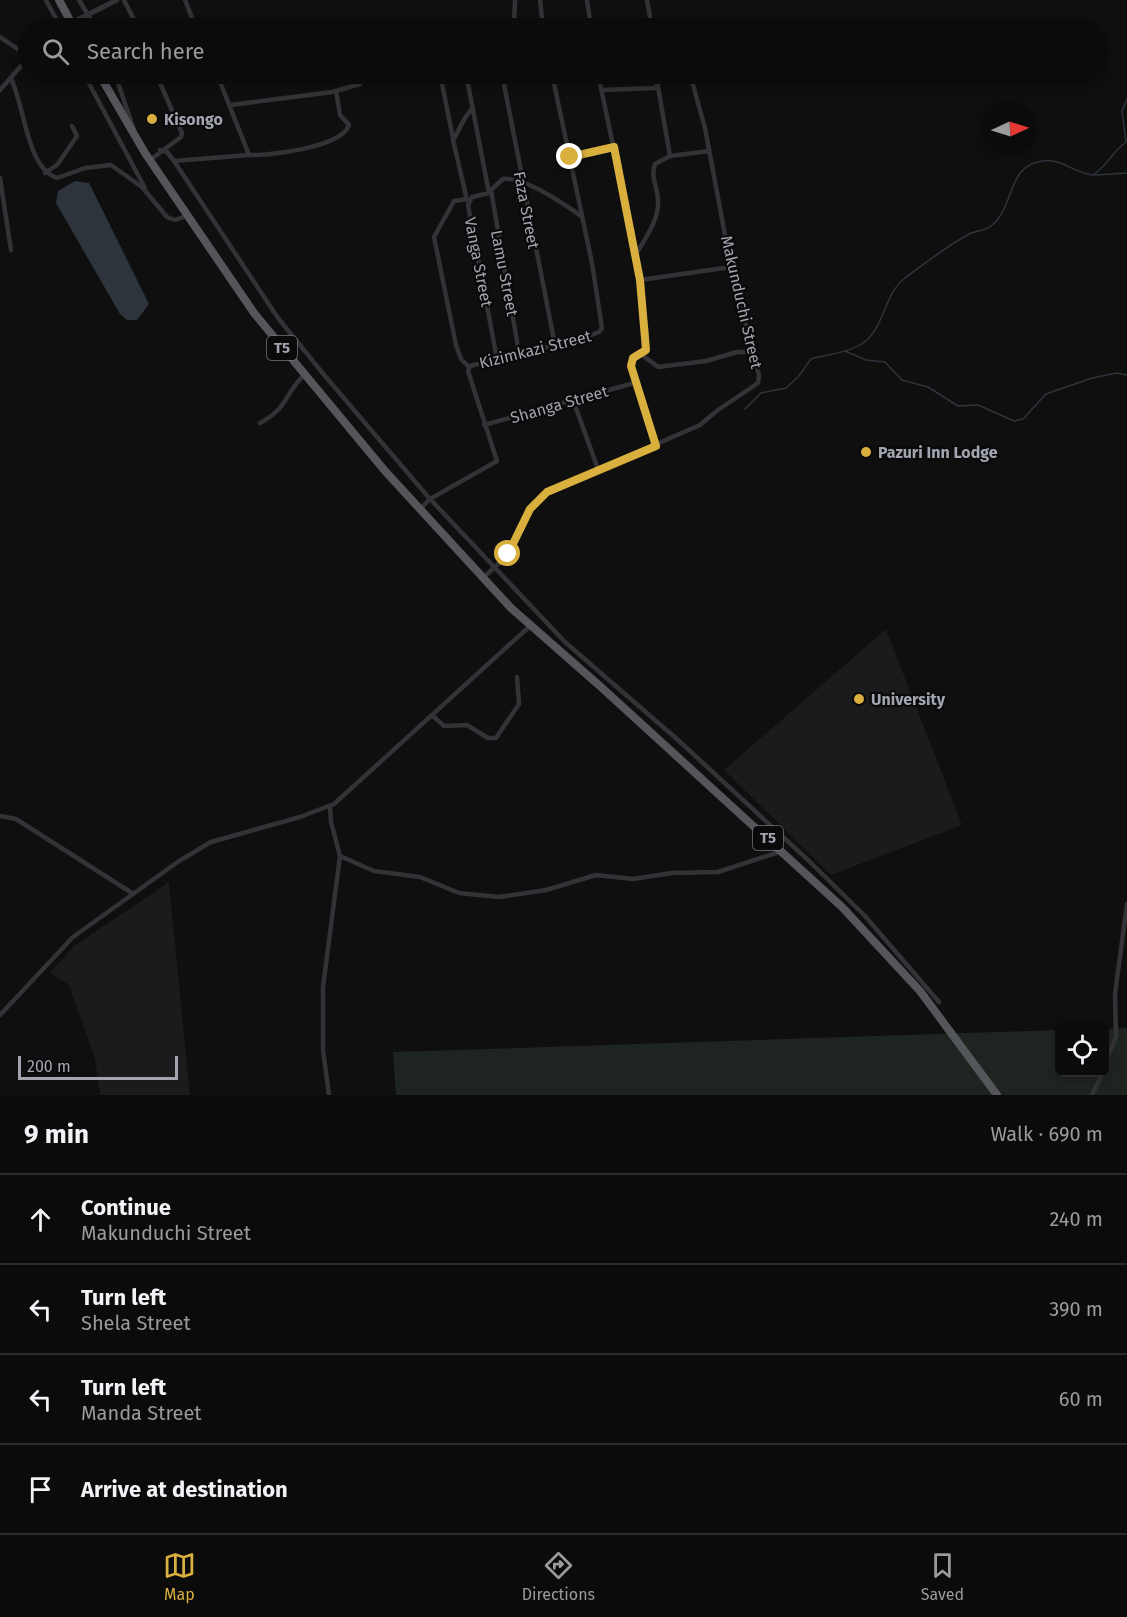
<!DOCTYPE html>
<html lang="en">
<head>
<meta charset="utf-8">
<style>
  :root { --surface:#0b0b0c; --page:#19191a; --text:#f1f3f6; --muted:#9a9b9d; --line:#2b2b2d; --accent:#d9af3e }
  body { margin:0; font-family:"Fira Sans",sans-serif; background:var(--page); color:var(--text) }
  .controls { position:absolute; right:18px; bottom:18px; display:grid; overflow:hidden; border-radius:9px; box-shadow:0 3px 9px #0003 }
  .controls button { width:54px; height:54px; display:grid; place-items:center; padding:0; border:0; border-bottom:2px solid var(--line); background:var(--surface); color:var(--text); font:30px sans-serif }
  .compass { position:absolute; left:983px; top:102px; width:54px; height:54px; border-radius:50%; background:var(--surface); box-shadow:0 3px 9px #0003; rotate:86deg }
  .scale { position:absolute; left:18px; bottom:15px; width:160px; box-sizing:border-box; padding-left:6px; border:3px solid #a2a5af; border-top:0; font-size:16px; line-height:21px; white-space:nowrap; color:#a2a5af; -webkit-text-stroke:4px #0a0a0b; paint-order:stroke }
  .stop { position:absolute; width:18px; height:18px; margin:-14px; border:4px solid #d9af3e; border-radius:50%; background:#fff }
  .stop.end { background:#d9af3e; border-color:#fff; box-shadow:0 2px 6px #0008 }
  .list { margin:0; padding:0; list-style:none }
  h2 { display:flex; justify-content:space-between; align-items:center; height:78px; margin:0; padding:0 24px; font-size:26px }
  h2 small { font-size:20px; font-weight:400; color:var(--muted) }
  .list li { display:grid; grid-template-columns:39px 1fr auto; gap:18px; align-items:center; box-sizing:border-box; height:90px; padding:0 24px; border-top:2px solid var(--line) }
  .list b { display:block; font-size:22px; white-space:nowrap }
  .list p { margin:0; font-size:20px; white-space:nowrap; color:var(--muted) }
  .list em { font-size:20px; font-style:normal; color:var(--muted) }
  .icon { flex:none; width:33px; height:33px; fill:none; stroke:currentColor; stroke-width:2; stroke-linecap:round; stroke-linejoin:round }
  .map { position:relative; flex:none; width:1127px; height:1095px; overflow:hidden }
  .search { position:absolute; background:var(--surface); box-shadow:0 3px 9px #0003; left:18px; right:18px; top:18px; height:66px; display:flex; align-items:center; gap:15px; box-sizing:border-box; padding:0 21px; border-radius:33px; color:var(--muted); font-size:22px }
  .sheet { height:438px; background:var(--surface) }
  nav { display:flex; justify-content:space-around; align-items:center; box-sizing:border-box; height:84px; border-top:2px solid var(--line); background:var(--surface); font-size:16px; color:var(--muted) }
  nav a { display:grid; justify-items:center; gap:3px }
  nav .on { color:var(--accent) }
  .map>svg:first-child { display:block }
</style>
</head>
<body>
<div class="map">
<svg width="1127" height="1095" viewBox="0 0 1127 1095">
  <rect width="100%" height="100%" fill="#0f0f10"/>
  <g fill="#1b1b1d">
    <polygon points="886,629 962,825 831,875 724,770"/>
    <polygon points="169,882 190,1095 100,1095 95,1059 69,985 50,973 74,946"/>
  </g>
  <polygon fill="#1e241f" points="1127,1028 1127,1095 396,1095 393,1052 1059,1030 1060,1072 1104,1072 1105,1029"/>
  <polygon fill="#2e343b" points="75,181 89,183 149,304 137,320 127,320 120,314 56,203 58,191"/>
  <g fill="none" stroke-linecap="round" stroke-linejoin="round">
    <g stroke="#2e343b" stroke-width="1.5">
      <polyline points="1095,175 1127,173"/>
      <polyline points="845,351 866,360 885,362 902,380 928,387 958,406 978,405 1014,421 1023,419 1046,394 1092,378 1117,373 1127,375"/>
      <path d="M745,409L761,393L786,388L798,377L811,359C828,354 848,353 863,343C884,329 884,294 905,278C925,263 947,246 969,234C975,231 985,231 991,226C1015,208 1006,166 1042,161C1061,158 1074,173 1093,175C1109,164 1111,153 1126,142L1122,111L1127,99"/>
    </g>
    <g stroke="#333337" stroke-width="4.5">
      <polyline points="46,0 61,28"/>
      <polyline points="79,0 96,28"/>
      <polyline points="124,0 138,28"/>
      <polyline points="185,0 196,28"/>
      <polyline points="540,0 543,28"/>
      <polyline points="587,0 591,28"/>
      <polyline points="647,0 652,28"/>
      <polyline points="493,28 514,23 515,0"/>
      <polyline points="0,37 28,56"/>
      <polyline points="84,74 145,188"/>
      <polyline points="115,74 134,130"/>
      <path d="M217,74L249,155C270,156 342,147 349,125L340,115L336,91"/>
      <polyline points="375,74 376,81"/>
      <polyline points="440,74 453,138"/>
      <polyline points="466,74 489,193 472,197 468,205 497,359"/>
      <polyline points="502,74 555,345"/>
      <polyline points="598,74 636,254 647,334 646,350 633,358 631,366 656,445"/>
      <path d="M11,79C25,106 26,167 57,178L85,168L111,165L142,187L167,217L175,220L186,216"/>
      <polyline points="658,87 670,156"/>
      <polyline points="0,90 28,58"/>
      <polyline points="602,90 655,88 660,82 660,74"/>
      <polyline points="231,105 332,92 360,84"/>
      <polyline points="160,150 167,152 174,161 278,318 325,376 430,499 565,642 678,740 808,860 864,915 939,1002"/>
      <polyline points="570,157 614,147"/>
      <polyline points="150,160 181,137 182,133 156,74"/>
      <polyline points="174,161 249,155"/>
      <polyline points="45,173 57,165 77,136 72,126"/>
      <polyline points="0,178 11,250"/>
      <polyline points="467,199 454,201 434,237 456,345 461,359 469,367"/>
      <path d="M467,200L453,140C460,129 463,117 473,108"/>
      <path d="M636,254C645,239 659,220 658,201C658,188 650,177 655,164L670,156L709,151"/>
      <polyline points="640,280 731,267"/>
      <path d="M519,353L491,190L503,179C523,176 564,204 581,216"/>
      <polyline points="642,355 658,367 706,361 737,352 753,352"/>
      <polyline points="573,400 598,469"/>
      <path d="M260,423C289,407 283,396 304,375"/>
      <polyline points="484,425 634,383"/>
      <polyline points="420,509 430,499 497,461 468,371 470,366 584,338 599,332 602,328 592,263 552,74"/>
      <polyline points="483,578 509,554 530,509 547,492 700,425 718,410 758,383 759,375 731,267 705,128 690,74"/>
      <polyline points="433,716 444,726 467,725 488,738 496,738 519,704 517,677"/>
      <polyline points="0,816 16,819 132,893"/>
      <polyline points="340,856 374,871 420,877 459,893 499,897 546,890 596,875 633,879 672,873 718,872 782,851"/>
      <polyline points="0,1015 73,937 179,861 211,842 300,817 334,804 530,626"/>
      <polyline points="1104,1065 1116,1037 1115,994 1127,904"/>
      <polyline points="329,1095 323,1050 323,987 340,856 331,822 330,806"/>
      <polyline points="1092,1095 1103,1072"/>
    </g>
    <polyline stroke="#333337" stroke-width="5" points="71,23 117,0"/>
    <g stroke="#55565c" stroke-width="8">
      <polyline points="59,0 74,28"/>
      <polyline points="99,74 145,153 254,313 385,471 511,608 601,687 842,907 920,991 997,1095"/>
    </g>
  </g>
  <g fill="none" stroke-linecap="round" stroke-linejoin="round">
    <polyline stroke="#d9af3e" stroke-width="8" points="508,554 530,509 547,492 656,446 631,366 633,358 646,350 640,280 614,147 570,157"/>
  </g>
  <g fill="#d9af3e" stroke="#0a0a0b" stroke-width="2">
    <circle cx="152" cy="119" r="6"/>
    <circle cx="866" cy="452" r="6"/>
    <circle cx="859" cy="699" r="6"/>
  </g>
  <g text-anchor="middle" stroke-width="4.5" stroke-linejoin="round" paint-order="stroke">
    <g fill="#0a0a0b" stroke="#74767e" stroke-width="1.5">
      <rect x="267" y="336" width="30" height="24" rx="4.5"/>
      <rect x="753" y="826" width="30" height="24" rx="4.5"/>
    </g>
    <g font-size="15" font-weight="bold" fill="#a2a5af">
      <text x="282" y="353">T5</text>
      <text x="768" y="843">T5</text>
    </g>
    <g font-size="16" font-weight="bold" fill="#a2a5af" stroke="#0a0a0b" text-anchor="start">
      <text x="164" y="125">Kisongo</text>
      <text x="878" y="458">Pazuri Inn Lodge</text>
      <text x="871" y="705">University</text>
    </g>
    <g font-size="16" fill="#a2a5af" stroke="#0a0a0b">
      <text transform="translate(527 210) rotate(79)" y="6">Faza Street</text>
      <text transform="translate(479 262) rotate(79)" y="6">Vanga Street</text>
      <text transform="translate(505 273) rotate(79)" y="6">Lamu Street</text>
      <text transform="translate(742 302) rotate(77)" y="6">Makunduchi Street</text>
      <text transform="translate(535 349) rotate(-14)" y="6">Kizimkazi Street</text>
      <text transform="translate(559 404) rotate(-16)" y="6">Shanga Street</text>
    </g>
  </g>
</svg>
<div class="controls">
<button><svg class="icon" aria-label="locate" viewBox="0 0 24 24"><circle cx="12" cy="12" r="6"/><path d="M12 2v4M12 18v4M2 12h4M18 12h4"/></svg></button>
</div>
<svg class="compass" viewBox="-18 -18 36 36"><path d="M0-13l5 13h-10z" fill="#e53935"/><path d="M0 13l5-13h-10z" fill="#9a9b9d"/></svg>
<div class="scale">200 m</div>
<div class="stop" style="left:508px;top:554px"></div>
<div class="stop end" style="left:570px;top:157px"></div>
<div class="search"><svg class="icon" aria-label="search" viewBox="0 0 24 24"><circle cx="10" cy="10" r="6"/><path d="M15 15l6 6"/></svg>Search here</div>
</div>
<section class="sheet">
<h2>9 min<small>Walk · 690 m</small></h2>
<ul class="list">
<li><svg class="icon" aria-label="ahead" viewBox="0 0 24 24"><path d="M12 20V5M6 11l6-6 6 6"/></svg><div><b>Continue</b><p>Makunduchi Street</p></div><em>240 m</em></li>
<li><svg class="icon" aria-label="left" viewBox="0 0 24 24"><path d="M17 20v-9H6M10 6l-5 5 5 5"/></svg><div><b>Turn left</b><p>Shela Street</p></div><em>390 m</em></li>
<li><svg class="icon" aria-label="left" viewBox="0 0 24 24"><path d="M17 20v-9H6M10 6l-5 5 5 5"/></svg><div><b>Turn left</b><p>Manda Street</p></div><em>60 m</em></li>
<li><svg class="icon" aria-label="arrive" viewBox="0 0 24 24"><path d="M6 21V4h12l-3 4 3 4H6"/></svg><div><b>Arrive at destination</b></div></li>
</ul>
</section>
<nav>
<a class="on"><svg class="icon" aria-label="map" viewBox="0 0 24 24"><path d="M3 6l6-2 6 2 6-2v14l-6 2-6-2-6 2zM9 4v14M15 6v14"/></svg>Map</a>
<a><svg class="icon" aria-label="directions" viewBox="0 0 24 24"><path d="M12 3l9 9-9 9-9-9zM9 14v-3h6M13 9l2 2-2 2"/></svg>Directions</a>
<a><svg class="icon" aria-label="saved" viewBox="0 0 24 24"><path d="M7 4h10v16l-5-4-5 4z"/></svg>Saved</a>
</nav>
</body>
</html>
